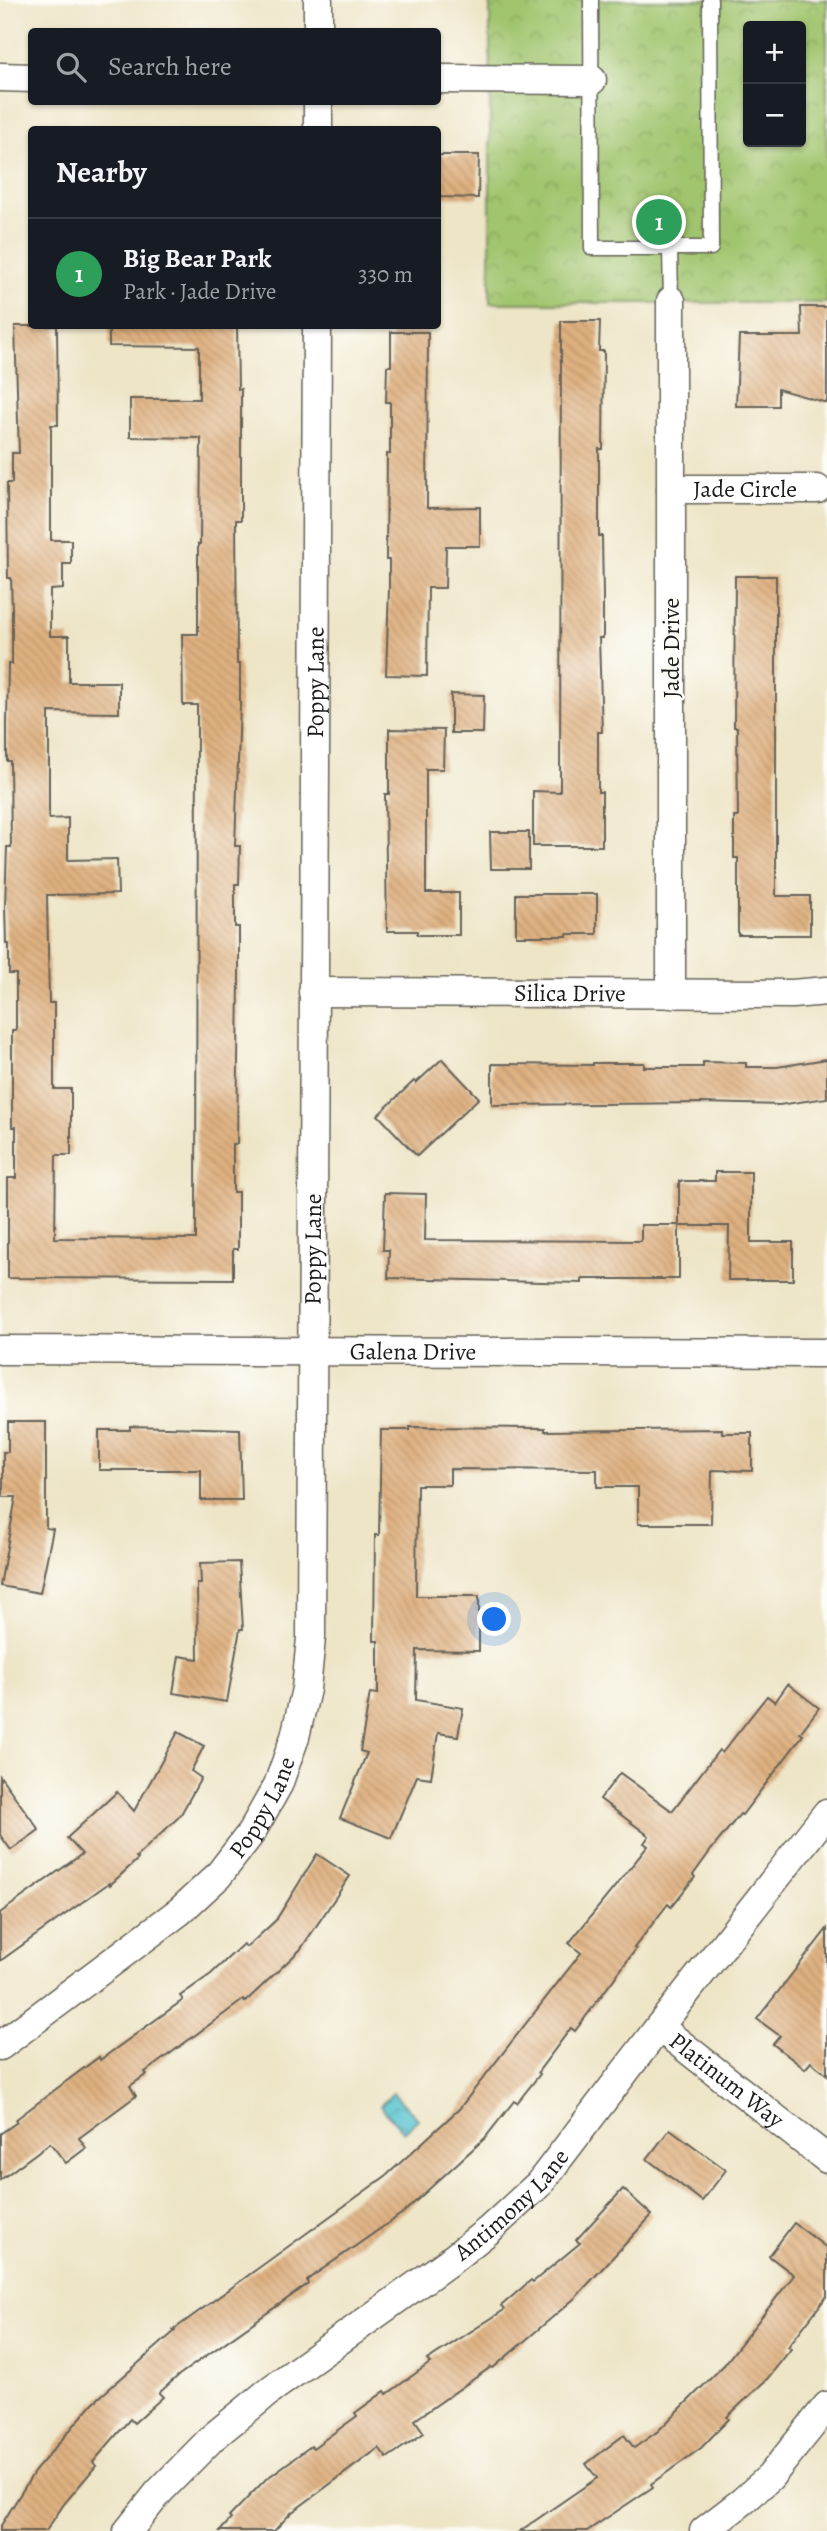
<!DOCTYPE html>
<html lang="en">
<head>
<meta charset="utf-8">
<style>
  :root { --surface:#171b24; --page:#242831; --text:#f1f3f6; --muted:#9ea1a6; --line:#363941; --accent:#c8321e }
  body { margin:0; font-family:Alegreya,serif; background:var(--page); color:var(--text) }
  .controls { position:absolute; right:21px; top:21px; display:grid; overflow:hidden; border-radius:7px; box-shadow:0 2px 5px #0004 }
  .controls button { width:63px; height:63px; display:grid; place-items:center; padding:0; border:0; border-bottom:2px solid var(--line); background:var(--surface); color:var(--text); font:35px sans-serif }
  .you { position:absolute; left:495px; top:1620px; width:24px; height:24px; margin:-18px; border:5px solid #fff; border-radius:50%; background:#1a73e8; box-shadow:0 0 0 10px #1a73e833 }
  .badge { display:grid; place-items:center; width:46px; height:46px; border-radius:50%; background:var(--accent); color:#fff; font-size:23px; font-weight:700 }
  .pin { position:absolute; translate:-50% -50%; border:4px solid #fff; box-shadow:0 2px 7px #0006 }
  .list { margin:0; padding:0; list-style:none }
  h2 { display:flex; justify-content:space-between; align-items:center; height:91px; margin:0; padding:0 28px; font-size:30px }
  h2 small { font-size:23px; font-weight:400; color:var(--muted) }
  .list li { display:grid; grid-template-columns:46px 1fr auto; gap:21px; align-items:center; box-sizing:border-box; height:112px; padding:0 28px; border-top:2px solid var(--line) }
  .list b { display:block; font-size:26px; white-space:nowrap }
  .list p { margin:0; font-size:23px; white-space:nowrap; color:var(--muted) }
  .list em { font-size:23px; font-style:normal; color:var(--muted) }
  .icon { flex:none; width:38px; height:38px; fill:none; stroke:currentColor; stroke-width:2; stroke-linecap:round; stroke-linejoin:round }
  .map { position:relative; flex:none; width:827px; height:2531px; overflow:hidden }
  .search { position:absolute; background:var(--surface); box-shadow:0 2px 5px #0004; left:28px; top:28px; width:413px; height:77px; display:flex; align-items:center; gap:18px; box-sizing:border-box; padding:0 24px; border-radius:7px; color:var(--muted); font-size:26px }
  .panel { position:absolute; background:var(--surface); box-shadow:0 2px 5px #0004; left:28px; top:126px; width:413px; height:203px; border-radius:7px }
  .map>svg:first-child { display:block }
</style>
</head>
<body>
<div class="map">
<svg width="827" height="2531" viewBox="0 0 827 2531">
  <defs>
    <pattern id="park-crowns" width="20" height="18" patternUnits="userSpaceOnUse" patternTransform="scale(1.75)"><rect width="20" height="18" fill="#a1c56e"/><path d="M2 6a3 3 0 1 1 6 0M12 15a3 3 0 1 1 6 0" fill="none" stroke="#8aa95f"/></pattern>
    <pattern id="water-waves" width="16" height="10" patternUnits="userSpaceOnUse" patternTransform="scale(1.75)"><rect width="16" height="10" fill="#55c2ce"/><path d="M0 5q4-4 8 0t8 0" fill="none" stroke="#49a6b0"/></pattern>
    <pattern id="building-back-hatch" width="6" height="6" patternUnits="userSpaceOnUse" patternTransform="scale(1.75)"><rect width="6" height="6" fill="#deb080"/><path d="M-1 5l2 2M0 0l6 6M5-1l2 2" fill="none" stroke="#be976e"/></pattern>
  </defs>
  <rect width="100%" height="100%" fill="#fdfcf7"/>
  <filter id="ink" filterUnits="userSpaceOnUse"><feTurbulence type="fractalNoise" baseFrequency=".0143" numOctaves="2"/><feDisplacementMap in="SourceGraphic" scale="14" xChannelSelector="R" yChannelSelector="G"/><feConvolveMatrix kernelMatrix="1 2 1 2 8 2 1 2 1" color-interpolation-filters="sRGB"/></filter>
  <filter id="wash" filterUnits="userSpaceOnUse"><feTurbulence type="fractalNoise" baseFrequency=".00686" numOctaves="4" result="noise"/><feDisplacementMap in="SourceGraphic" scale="28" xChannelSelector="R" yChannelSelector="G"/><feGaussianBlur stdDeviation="1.57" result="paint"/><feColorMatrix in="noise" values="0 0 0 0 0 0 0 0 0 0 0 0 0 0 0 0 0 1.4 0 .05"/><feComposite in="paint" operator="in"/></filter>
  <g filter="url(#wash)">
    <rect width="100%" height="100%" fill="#eee5c7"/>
    <path fill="url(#park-crowns)" stroke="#5e7045" stroke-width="2" fill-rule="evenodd" d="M490,0H827V303H490ZM748,26H801V142H748Z"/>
    <polygon fill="url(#water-waves)" stroke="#386f75" stroke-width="2" points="393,2093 418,2119 404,2132 380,2106"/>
    <g id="blocks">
      <g fill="url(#building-back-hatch)">
        <polygon points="439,155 479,155 478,198 438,197"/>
        <polygon points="801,307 827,307 827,403 778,389 778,406 736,406 739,336 802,336"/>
        <polygon points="561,321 600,321 599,351 604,351 603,449 599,449 599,536 602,536 603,596 603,638 599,638 602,732 598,732 598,792 602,792 602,846 533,846 533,791 560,792"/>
        <polygon points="15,326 57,326 58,425 51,425 51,540 71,540 71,564 63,564 63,589 50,590 50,636 69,636 69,682 119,682 119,713 49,712 49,819 68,818 68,860 117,859 118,894 47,895 49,1003 54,1003 54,1089 71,1089 71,1155 56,1155 55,1238 196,1239 197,705 183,705 182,634 198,634 198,544 200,544 201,438 130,437 130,399 199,399 199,347 109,346 109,326 237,326 238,389 241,389 241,520 236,520 237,664 240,664 240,705 235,846 240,846 239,884 235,884 235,927 239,927 239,979 237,1144 233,1144 233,1192 238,1192 238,1249 233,1249 233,1279 8,1278 8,1178 16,1178 16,1127 12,1127 12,1030 16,1030 16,974 9,974 9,944 6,944 5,906 7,847 11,847 10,761 7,761 7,723 8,664 12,664 12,609 11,578 8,578 7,483 12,483 12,453 19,453"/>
        <polygon points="391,332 428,332 427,508 480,507 480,546 446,546 445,588 428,588 427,676 386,675 389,588 389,560 386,560 387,454 390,454 390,402 386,402 387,366 391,366"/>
        <polygon points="735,576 776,576 776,896 810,896 810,935 738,935 738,858 734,858 734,817 738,817 737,727 734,727"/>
        <polygon points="451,694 484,695 483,733 451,733"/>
        <polygon points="389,729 444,730 443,769 426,769 426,893 459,893 459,935 417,935 417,931 387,931 385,794 389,794"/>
        <polygon points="490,832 529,832 529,869 491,869"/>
        <polygon points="516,894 597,894 597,934 567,934 567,936 516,936"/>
        <polygon points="442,1059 479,1098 417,1156 378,1115 414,1081 416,1083"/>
        <polygon points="827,1059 827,1098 779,1105 702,1103 492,1105 492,1064 593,1065 593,1063 644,1063 644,1067 703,1067 703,1062 746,1063 746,1067 777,1067"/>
        <polygon points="715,1172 751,1172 751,1242 793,1242 793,1280 728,1280 729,1226 679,1226 679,1181 715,1181"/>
        <polygon points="385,1193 426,1194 425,1240 641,1241 641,1225 679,1225 679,1279 582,1279 582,1283 388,1278 389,1250 383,1250"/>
        <polygon points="8,1422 46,1422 46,1528 53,1529 40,1593 0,1586 16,1497 3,1497 3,1452 8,1452"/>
        <polygon points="130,1426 240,1429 242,1500 201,1500 201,1470 99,1470 99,1430 130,1430"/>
        <polygon points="410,1427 545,1428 545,1431 722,1429 722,1433 752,1433 752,1471 712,1470 711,1524 638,1524 638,1487 597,1487 597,1470 450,1469 450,1485 417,1485 416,1596 479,1596 479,1651 417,1650 416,1700 463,1708 458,1736 438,1733 431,1778 417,1776 391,1838 340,1818 367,1753 360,1751 370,1693 378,1694 378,1641 374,1641 375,1535 379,1535 381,1430 410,1430"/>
        <polygon points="239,1562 243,1629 240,1629 227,1702 173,1693 179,1656 198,1659 197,1584 201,1584 200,1563"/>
        <polygon points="788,1684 819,1708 800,1733 803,1735 742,1815 740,1814 711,1850 693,1875 695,1877 671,1907 668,1904 634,1948 636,1949 575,2031 571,2028 538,2072 540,2074 517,2103 514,2101 485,2138 404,2212 307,2280 308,2284 179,2375 159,2393 163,2397 134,2423 130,2419 93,2462 96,2466 64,2504 46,2531 0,2531 0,2527 34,2472 93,2403 175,2331 173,2330 387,2175 459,2109 581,1953 569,1943 648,1846 644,1843 649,1836 600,1799 620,1773 672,1811 719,1750 722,1753 767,1696 775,1702"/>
        <polygon points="178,1732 204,1746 191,1771 201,1778 180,1816 136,1857 138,1859 110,1885 109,1883 0,1961 0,1913 82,1854 67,1838 117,1792 134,1811"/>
        <polygon points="0,1776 39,1830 11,1850 0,1835"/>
        <polygon points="317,1854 350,1876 300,1950 245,2002 243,2000 145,2072 147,2074 130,2086 136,2096 79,2138 86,2148 66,2163 50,2143 0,2180 0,2134 17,2122 15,2120 68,2080 99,2057 100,2060 183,2000 180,1996 211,1974 243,1944 247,1947 276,1920"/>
        <polygon points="827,1929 827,2075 811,2062 805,2069 773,2044 780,2036 757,2019"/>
        <polygon points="670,2129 726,2170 702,2201 647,2159"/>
        <polygon points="623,2189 652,2215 575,2298 493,2368 491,2367 415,2420 424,2433 387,2458 379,2448 291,2513 274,2531 220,2531 231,2519 229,2517 266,2479 311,2446 313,2448 357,2416 355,2413 385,2391 387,2394 430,2363 427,2360 504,2310 501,2306 531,2280 533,2282 580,2243 576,2240"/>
        <polygon points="794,2223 827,2248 827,2296 788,2347 791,2349 767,2379 727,2417 729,2419 701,2448 651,2484 653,2487 587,2531 520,2531 597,2478 586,2464 624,2435 634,2448 658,2431 724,2365 794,2275 769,2256"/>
      </g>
    </g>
  </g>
  <g filter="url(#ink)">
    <use href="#blocks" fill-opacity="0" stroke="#666258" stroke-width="2"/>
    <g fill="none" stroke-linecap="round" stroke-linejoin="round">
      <defs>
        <g id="service">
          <polyline points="591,0 592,248 711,248 710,0"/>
          <polyline points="670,248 671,301"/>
        </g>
        <g id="minor">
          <polyline points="318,32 318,0"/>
          <polyline points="0,77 32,78"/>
          <polyline points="438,79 592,80"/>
          <polyline points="318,130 318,102"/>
          <polyline points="671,301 671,994"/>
          <path id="s1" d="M671,489H817"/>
          <path id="s2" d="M313,992L792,994L827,991"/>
          <path id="s3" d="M0,1350L827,1353"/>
          <path id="s4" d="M659,2027L827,2159"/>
          <path id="s5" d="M0,2046L180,1911L218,1876L251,1833L278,1785L295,1737L306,1689L311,1638L317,326"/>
          <path id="s6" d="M128,2531L159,2492L213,2437L273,2388L450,2261L489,2230L539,2184L659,2027L827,1813"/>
          <polyline points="704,2531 743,2501 770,2477 827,2406"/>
        </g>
      </defs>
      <use href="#service" stroke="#666258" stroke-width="17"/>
      <use href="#minor" stroke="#666258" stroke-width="31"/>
      <use href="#service" stroke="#fff" stroke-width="14"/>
      <use href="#minor" stroke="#fff" stroke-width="28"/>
    </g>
  </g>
  <g text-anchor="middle" stroke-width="5" stroke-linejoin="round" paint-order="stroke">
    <g font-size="24" fill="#1c1c1c" stroke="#fdfcf7">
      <text dy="8" stroke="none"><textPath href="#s1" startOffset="74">Jade Circle</textPath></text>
      <text transform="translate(671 648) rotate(-90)" y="8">Jade Drive</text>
      <text dy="8" stroke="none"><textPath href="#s5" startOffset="1493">Poppy Lane</textPath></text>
      <text dy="8" stroke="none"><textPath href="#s2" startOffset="257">Silica Drive</textPath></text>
      <text dy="8" stroke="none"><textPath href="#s5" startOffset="926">Poppy Lane</textPath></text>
      <text dy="8" stroke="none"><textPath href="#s3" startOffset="413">Galena Drive</textPath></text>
      <text dy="8" stroke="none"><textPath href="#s5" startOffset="359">Poppy Lane</textPath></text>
      <text dy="8" stroke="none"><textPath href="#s4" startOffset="86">Platinum Way</textPath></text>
      <text dy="8" stroke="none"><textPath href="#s6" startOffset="506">Antimony Lane</textPath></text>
    </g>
  </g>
</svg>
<div class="controls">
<button>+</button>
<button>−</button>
</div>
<div class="you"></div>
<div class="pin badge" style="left:659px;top:222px;background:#2e9e5b">1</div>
<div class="search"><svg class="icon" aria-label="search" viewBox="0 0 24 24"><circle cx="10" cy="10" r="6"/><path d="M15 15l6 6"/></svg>Search here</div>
<section class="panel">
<h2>Nearby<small></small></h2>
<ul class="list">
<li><span class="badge" style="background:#2e9e5b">1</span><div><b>Big Bear Park</b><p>Park · Jade Drive</p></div><em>330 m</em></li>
</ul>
</section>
</div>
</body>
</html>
